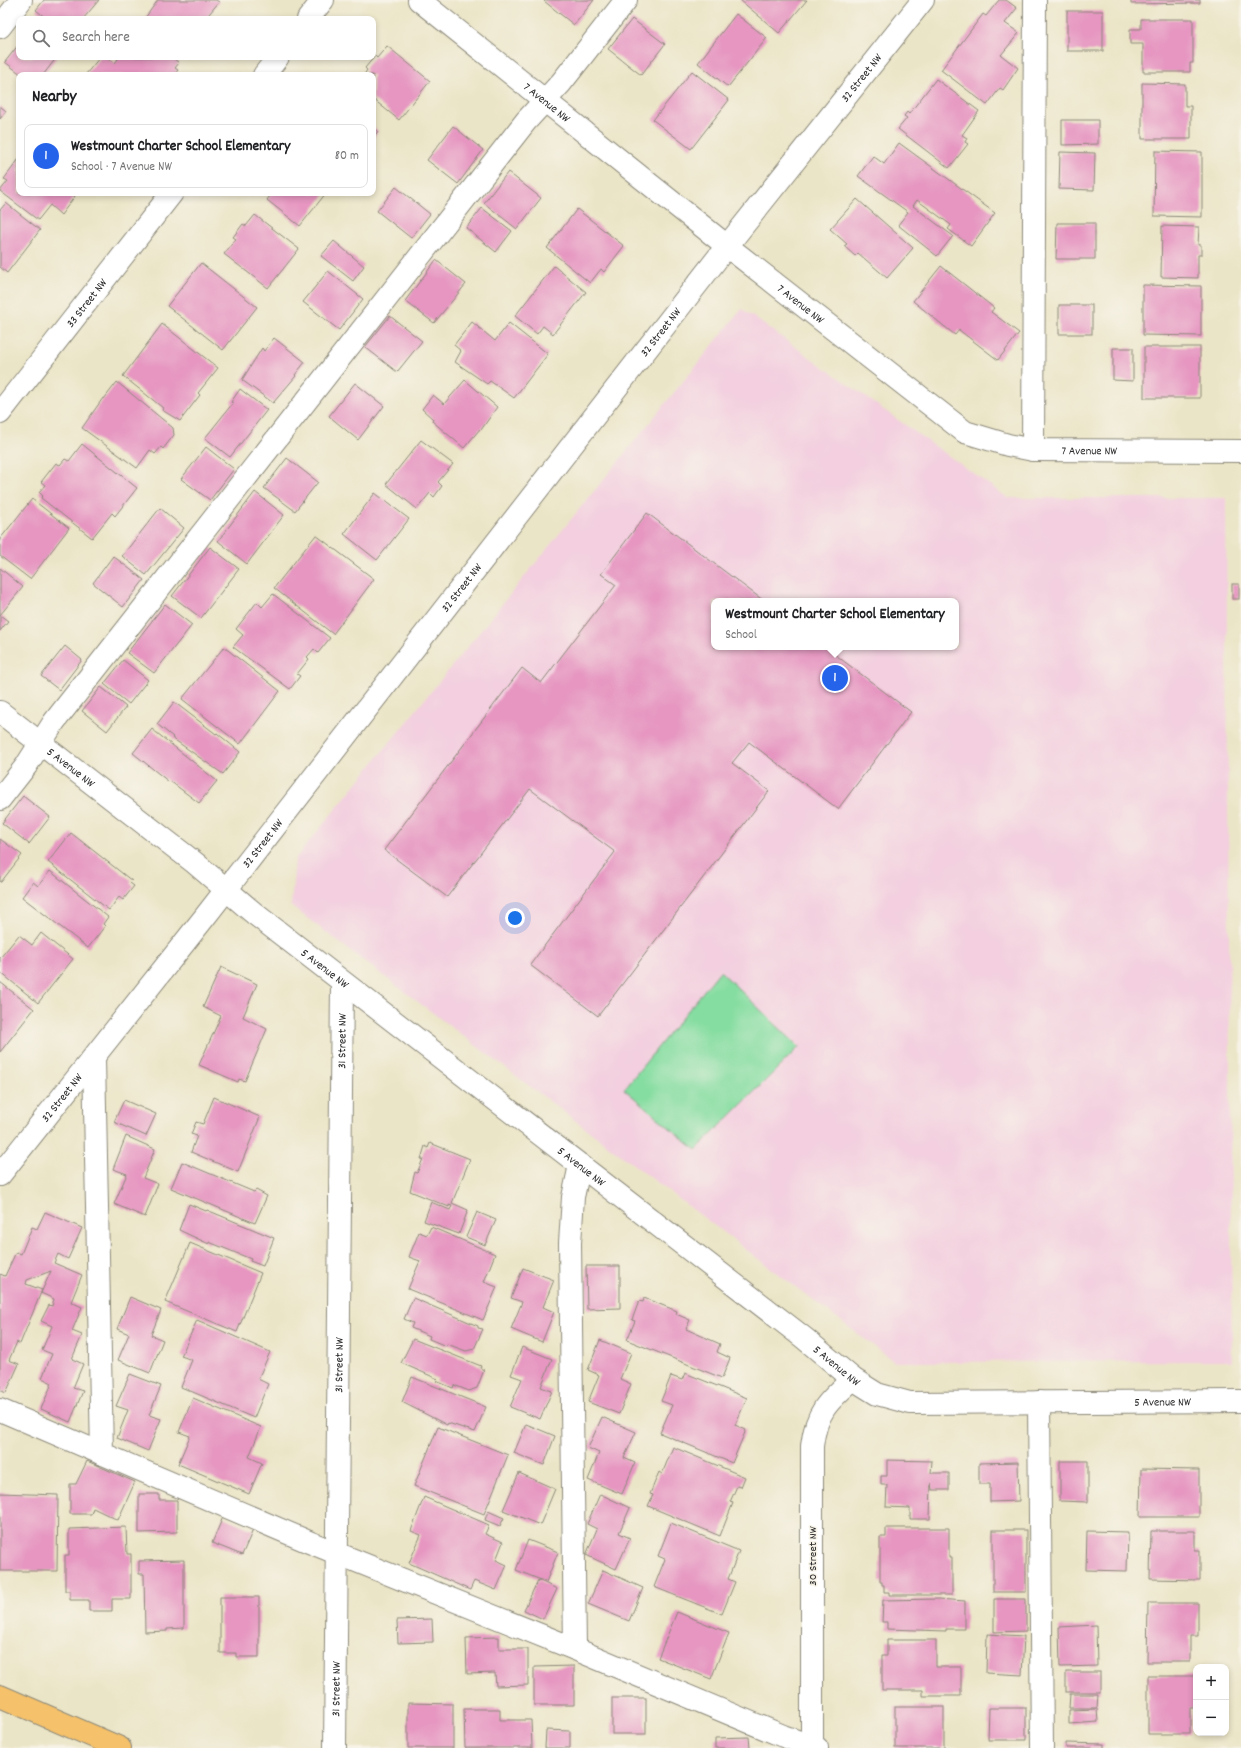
<!DOCTYPE html>
<html lang="en">
<head>
<meta charset="utf-8">
<style>
  :root { --surface:#fff; --page:#f2f2f2; --text:#202124; --muted:#757577; --line:#e0e0e0; --accent:#2563eb }
  body { margin:0; font-family:Dekko,sans-serif; background:var(--page); color:var(--text) }
  .controls { position:absolute; right:12px; bottom:12px; display:grid; overflow:hidden; border-radius:8px; box-shadow:0 2px 6px #0003 }
  .controls button { width:36px; height:36px; display:grid; place-items:center; padding:0; border:0; border-bottom:1px solid var(--line); background:var(--surface); color:var(--text); font:20px sans-serif }
  .you { position:absolute; left:515px; top:918px; width:14px; height:14px; margin:-10px; border:3px solid #fff; border-radius:50%; background:#1a73e8; box-shadow:0 0 0 6px #1a73e833 }
  .badge { display:grid; place-items:center; width:26px; height:26px; border-radius:50%; background:var(--accent); color:#fff; font-size:13px; font-weight:700 }
  .pin { position:absolute; translate:-50% -50%; border:2px solid #fff; box-shadow:0 1px 4px #0006 }
  .popup { position:absolute; left:711px; top:598px; width:248px; height:52px; box-sizing:border-box; display:grid; place-content:center; border-radius:8px; background:var(--surface); filter:drop-shadow(0 1px 3px #0005); font-size:13px; white-space:nowrap; color:var(--muted) }
  .popup b { font-size:15px; color:var(--text) }
  .popup::after { content:''; position:absolute; left:50%; top:100%; margin-left:-8px; border:8px solid transparent; border-top-color:var(--surface) }
  .list { margin:0; padding:0; list-style:none }
  h2 { display:flex; justify-content:space-between; align-items:center; height:52px; margin:0; padding:0 16px; font-size:17px }
  h2 small { font-size:13px; font-weight:400; color:var(--muted) }
  .list li { display:grid; grid-template-columns:26px 1fr auto; gap:12px; align-items:center; box-sizing:border-box; height:64px; margin:0 8px 8px; padding:0 8px; border:1px solid var(--line); border-radius:8px }
  .list b { display:block; font-size:15px; white-space:nowrap }
  .list p { margin:0; font-size:13px; white-space:nowrap; color:var(--muted) }
  .list em { font-size:13px; font-style:normal; color:var(--muted) }
  .icon { flex:none; width:22px; height:22px; fill:none; stroke:currentColor; stroke-width:2; stroke-linecap:round; stroke-linejoin:round }
  .map { position:relative; flex:none; width:1241px; height:1748px; overflow:hidden }
  .search { position:absolute; background:var(--surface); box-shadow:0 2px 6px #0003; left:16px; top:16px; width:360px; height:44px; display:flex; align-items:center; gap:10px; box-sizing:border-box; padding:0 14px; border-radius:8px; color:var(--muted); font-size:15px }
  .panel { position:absolute; background:var(--surface); box-shadow:0 2px 6px #0003; left:16px; top:72px; width:360px; height:124px; border-radius:8px }
  .map>svg:first-child { display:block }
</style>
</head>
<body>
<div class="map">
<svg width="1241" height="1748" viewBox="0 0 1241 1748">
  <rect width="100%" height="100%" fill="#f7f3e8"/>
  <filter id="ink" filterUnits="userSpaceOnUse"><feTurbulence type="fractalNoise" baseFrequency=".025" numOctaves="2"/><feDisplacementMap in="SourceGraphic" scale="8" xChannelSelector="R" yChannelSelector="G"/><feConvolveMatrix kernelMatrix="1 2 1 2 8 2 1 2 1" color-interpolation-filters="sRGB"/></filter>
  <filter id="wash" filterUnits="userSpaceOnUse"><feTurbulence type="fractalNoise" baseFrequency=".012" numOctaves="4" result="noise"/><feDisplacementMap in="SourceGraphic" scale="16" xChannelSelector="R" yChannelSelector="G"/><feGaussianBlur stdDeviation="0.9" result="paint"/><feColorMatrix in="noise" values="0 0 0 0 0 0 0 0 0 0 0 0 0 0 0 0 0 1.4 0 .05"/><feComposite in="paint" operator="in"/></filter>
  <g filter="url(#wash)">
    <rect width="100%" height="100%" fill="#ebe5c7"/>
    <path fill="#f3cfdf" fill-rule="evenodd" d="M742,309L1008,498H1226L1232,1361L895,1362L291,906L295,859ZM714,601H956V647H714Z"/>
    <polygon fill="#85dda1" stroke="#588466" points="720,971 799,1047 696,1150 624,1089"/>
    <g id="blocks">
      <g fill="#e696c1">
        <polygon points="44,0 99,0 83,19 47,19 36,10"/>
        <polygon points="158,0 216,0 219,2 205,19 147,19 145,18"/>
        <polygon points="545,0 594,0 574,25 544,1"/>
        <polygon points="740,0 807,0 779,33"/>
        <polygon points="999,0 1006,0 1017,8 1005,23 1019,33 1001,55 1018,68 1003,90 1000,88 987,105 941,70 983,14 986,16"/>
        <polygon points="1131,0 1200,0 1200,3 1131,4"/>
        <rect x="1067" y="11" width="36" height="40"/>
        <polygon points="736,14 767,38 728,87 698,63"/>
        <polygon points="632,19 665,44 641,75 608,49"/>
        <polygon points="1141,19 1193,19 1193,63 1190,63 1190,72 1143,72 1143,44 1130,44 1130,29 1141,29"/>
        <polygon points="19,44 19,57 57,57 43,75 22,75 5,62"/>
        <polygon points="387,46 430,81 399,120 373,99 373,75 364,75 367,70 365,68 375,56 377,58"/>
        <polygon points="100,57 107,57 115,63 118,59 115,57 172,57 179,63 175,68 178,70 174,75 88,75 86,74"/>
        <polygon points="692,71 729,100 691,149 653,120"/>
        <polygon points="936,79 979,111 962,135 967,138 965,142 968,144 949,168 898,129 907,118 904,116 907,112 909,114"/>
        <polygon points="1142,83 1185,84 1185,106 1191,106 1191,139 1142,139"/>
        <polygon points="0,106 6,111 0,119"/>
        <polygon points="1062,120 1098,120 1098,144 1062,145"/>
        <polygon points="453,126 483,150 458,184 427,160"/>
        <polygon points="373,127 378,131 373,138"/>
        <polygon points="899,143 995,213 971,246 948,229 951,225 917,200 913,206 953,236 937,256 898,225 908,212 858,176 873,156 884,164"/>
        <polygon points="1155,151 1202,152 1202,217 1154,216"/>
        <polygon points="1060,152 1095,153 1094,190 1059,189"/>
        <polygon points="19,159 19,193 71,193 75,196 61,215 50,205 38,220 0,191 8,181 4,179"/>
        <polygon points="508,172 541,198 517,229 484,203"/>
        <polygon points="396,187 430,214 411,238 377,211"/>
        <polygon points="272,193 326,193 300,226 267,200"/>
        <polygon points="857,199 913,248 887,278 858,253 855,256 844,246 847,244 830,229"/>
        <polygon points="6,203 40,230 7,273 0,267 0,210"/>
        <polygon points="482,208 512,231 496,252 466,228"/>
        <polygon points="577,209 624,246 604,272 601,269 590,283 547,248"/>
        <polygon points="255,215 299,249 268,288 224,254 236,239 233,237 243,224 246,226"/>
        <polygon points="1057,223 1095,223 1095,259 1056,259"/>
        <polygon points="1162,226 1199,227 1198,245 1201,245 1201,255 1198,255 1198,278 1161,277"/>
        <polygon points="334,241 364,266 353,281 321,256"/>
        <polygon points="436,260 466,284 434,323 405,301"/>
        <polygon points="201,263 257,307 223,350 167,306"/>
        <polygon points="554,266 586,292 553,334 543,326 537,334 515,316"/>
        <polygon points="941,266 994,308 991,312 1019,333 998,360 959,330 955,335 913,301"/>
        <polygon points="328,271 363,299 339,330 303,302"/>
        <polygon points="1143,285 1201,286 1201,336 1143,335"/>
        <rect x="1059" y="305" width="33" height="29"/>
        <polygon points="390,316 422,341 397,372 365,347"/>
        <polygon points="472,322 495,341 509,323 548,354 514,398 490,381 487,384 455,362 461,351 454,345"/>
        <polygon points="162,324 218,368 198,393 200,395 180,421 162,410 163,408 123,376"/>
        <polygon points="274,338 305,362 295,375 296,376 273,403 242,380 262,348 264,351"/>
        <rect x="1144" y="347" width="56" height="51"/>
        <polygon points="1113,348 1133,348 1133,381 1113,380"/>
        <polygon points="465,380 497,407 481,430 480,429 464,448 432,421 433,419 422,409 433,395 444,404"/>
        <polygon points="117,382 173,428 174,435 163,449 161,447 155,454 150,450 137,468 82,428 103,398 104,399"/>
        <polygon points="355,383 384,406 358,440 329,416"/>
        <polygon points="240,389 267,410 230,457 205,438 233,403 231,402"/>
        <polygon points="421,440 453,464 438,482 442,486 434,497 430,493 417,509 386,484"/>
        <polygon points="82,444 137,488 115,516 112,513 92,538 41,498 43,496 39,492 45,485 41,482 56,463 60,465 65,459 69,461"/>
        <polygon points="206,447 234,469 210,500 181,479"/>
        <polygon points="287,458 318,482 295,511 264,488"/>
        <polygon points="255,492 284,515 247,564 218,541"/>
        <polygon points="375,493 409,519 377,560 344,534"/>
        <polygon points="32,499 69,528 30,579 0,556 0,539"/>
        <polygon points="160,508 184,528 146,575 122,556"/>
        <polygon points="647,513 764,601 714,601 714,647 825,647 911,712 838,809 749,742 732,763 769,791 598,1016 530,965 615,852 530,789 447,897 384,850 522,668 541,683 616,585 601,574"/>
        <polygon points="316,535 374,579 333,634 274,588"/>
        <polygon points="210,547 239,569 201,618 172,596"/>
        <polygon points="113,556 144,580 123,607 93,583"/>
        <polygon points="0,568 23,587 0,615 8,621 0,631"/>
        <rect x="1232" y="584" width="7" height="15"/>
        <polygon points="273,594 330,638 318,653 314,649 307,657 309,659 297,674 300,676 290,689 233,647 243,635 236,629 257,602 262,607"/>
        <polygon points="165,604 192,625 154,673 127,653"/>
        <polygon points="65,646 82,660 59,690 41,676"/>
        <polygon points="224,647 280,691 240,744 182,699"/>
        <polygon points="123,660 148,680 129,704 104,684"/>
        <polygon points="101,687 126,707 107,731 82,711"/>
        <polygon points="174,702 216,734 217,733 240,752 223,774 172,738 173,737 157,724"/>
        <polygon points="152,729 217,781 199,803 170,781 169,782 133,753"/>
        <polygon points="23,796 50,817 29,844 2,823"/>
        <polygon points="71,833 132,881 130,883 134,886 123,900 119,897 109,910 48,862"/>
        <polygon points="0,839 22,855 1,882 0,882"/>
        <polygon points="50,871 108,917 103,924 105,926 88,948 22,897 33,882 38,886"/>
        <polygon points="41,933 73,959 38,1003 0,972 0,958 19,935 32,945"/>
        <polygon points="221,967 257,984 243,1017 267,1029 245,1081 239,1079 238,1082 199,1065 221,1016 203,1007"/>
        <polygon points="0,982 34,1009 0,1052"/>
        <polygon points="214,1097 260,1117 238,1172 191,1152 197,1136 191,1134 196,1122 203,1124"/>
        <polygon points="124,1100 156,1114 146,1136 114,1122"/>
        <polygon points="126,1136 155,1149 143,1178 158,1184 145,1217 114,1204 127,1174 113,1169"/>
        <polygon points="430,1143 470,1159 452,1203 468,1210 459,1234 424,1221 431,1202 450,1210 452,1206 449,1205 449,1207 410,1191 415,1172 417,1173 423,1159 421,1159 425,1146 428,1148"/>
        <polygon points="182,1162 254,1192 256,1190 267,1196 255,1223 171,1188"/>
        <polygon points="189,1204 206,1211 207,1210 274,1238 263,1266 250,1261 251,1259 209,1242 209,1244 179,1230"/>
        <polygon points="45,1212 82,1228 68,1259 58,1254 54,1263 82,1275 71,1302 82,1307 72,1331 82,1335 72,1359 83,1364 73,1388 83,1391 70,1422 41,1409 52,1383 42,1378 52,1354 42,1350 52,1326 41,1321 49,1305 52,1306 54,1299 41,1293 51,1271 27,1280 26,1284 42,1290 20,1344 17,1342 9,1360 19,1364 6,1393 0,1390 0,1274 5,1276 16,1252 21,1254 32,1227 37,1229"/>
        <polygon points="477,1212 496,1220 485,1245 466,1237"/>
        <polygon points="431,1227 495,1254 484,1282 497,1287 483,1320 408,1289 420,1261 409,1257 419,1232 427,1235"/>
        <polygon points="190,1243 261,1273 237,1332 165,1302"/>
        <polygon points="586,1266 620,1266 620,1308 587,1309"/>
        <polygon points="523,1268 554,1280 543,1307 554,1312 542,1342 511,1329 522,1302 511,1298"/>
        <polygon points="130,1297 161,1310 151,1335 163,1340 150,1373 118,1360 129,1334 117,1329"/>
        <polygon points="413,1298 478,1326 478,1328 483,1329 474,1349 466,1351 447,1344 446,1346 429,1339 430,1336 411,1328 413,1323 404,1319"/>
        <polygon points="644,1298 677,1311 676,1314 690,1320 686,1329 720,1344 717,1352 730,1358 722,1378 627,1340 635,1321 632,1320 639,1301 643,1302"/>
        <polygon points="197,1320 270,1352 258,1379 268,1384 254,1418 181,1387 192,1360 181,1356"/>
        <polygon points="413,1339 481,1366 480,1368 484,1370 477,1388 469,1391 454,1385 453,1388 436,1381 438,1379 401,1363"/>
        <polygon points="600,1340 631,1353 620,1379 631,1384 619,1414 588,1402 599,1375 588,1370"/>
        <polygon points="522,1347 552,1359 541,1387 552,1391 540,1419 510,1407 522,1379 511,1375"/>
        <polygon points="685,1373 747,1398 735,1425 746,1430 732,1463 660,1433 672,1405 661,1401 671,1376 682,1380"/>
        <polygon points="130,1374 161,1386 149,1415 161,1419 148,1451 117,1438 128,1410 116,1406"/>
        <polygon points="412,1377 486,1407 475,1432 448,1423 447,1425 402,1402"/>
        <polygon points="193,1398 261,1427 249,1457 262,1463 249,1494 178,1464 190,1436 179,1432"/>
        <polygon points="602,1417 636,1432 624,1458 635,1463 622,1494 588,1480 599,1453 588,1448"/>
        <polygon points="526,1424 555,1436 544,1465 514,1453"/>
        <polygon points="438,1427 508,1455 484,1514 414,1486"/>
        <polygon points="673,1447 745,1477 741,1487 737,1486 730,1502 733,1503 720,1536 648,1506 653,1495 650,1494 659,1472 662,1474"/>
        <polygon points="887,1460 932,1461 931,1473 949,1473 949,1490 932,1490 931,1483 930,1519 910,1519 910,1508 886,1507 887,1485 881,1485 881,1476 887,1476"/>
        <polygon points="87,1461 135,1482 118,1520 93,1508 91,1514 70,1514 70,1484 76,1484"/>
        <polygon points="1060,1461 1088,1461 1088,1502 1060,1501"/>
        <polygon points="1018,1462 1019,1501 990,1502 990,1484 979,1484 979,1463"/>
        <polygon points="1141,1469 1199,1470 1199,1517 1140,1517"/>
        <polygon points="519,1473 555,1489 540,1525 503,1510"/>
        <polygon points="0,1493 58,1495 57,1571 0,1571"/>
        <polygon points="139,1494 159,1494 159,1500 177,1500 177,1532 139,1533"/>
        <polygon points="600,1494 630,1508 619,1533 630,1538 616,1569 586,1555 597,1529 587,1524"/>
        <polygon points="424,1497 489,1525 485,1534 503,1542 496,1560 507,1565 496,1590 474,1581 470,1590 409,1563 421,1535 411,1531"/>
        <polygon points="488,1511 504,1518 500,1526 485,1520"/>
        <polygon points="223,1517 253,1530 242,1555 212,1543"/>
        <polygon points="671,1523 739,1551 728,1579 735,1582 722,1614 654,1587 665,1559 658,1556"/>
        <polygon points="126,1527 127,1554 131,1554 131,1599 112,1599 112,1611 89,1611 89,1600 70,1600 70,1591 65,1591 65,1555 69,1555 69,1529"/>
        <polygon points="886,1528 949,1528 949,1558 952,1558 952,1595 889,1595 889,1592 884,1592 884,1585 882,1585 882,1582 880,1582 880,1537 886,1537"/>
        <rect x="993" y="1530" width="33" height="62"/>
        <polygon points="1087,1531 1128,1532 1127,1571 1086,1570"/>
        <polygon points="1151,1531 1195,1531 1195,1550 1200,1550 1200,1580 1150,1579"/>
        <polygon points="528,1540 558,1552 546,1582 516,1570"/>
        <polygon points="184,1560 184,1628 167,1629 167,1631 145,1632 144,1574 139,1574 139,1561"/>
        <polygon points="603,1570 643,1588 629,1621 588,1604"/>
        <polygon points="538,1580 557,1589 543,1619 524,1610"/>
        <polygon points="220,1597 259,1597 259,1657 236,1657 236,1653 220,1653"/>
        <polygon points="938,1599 965,1601 965,1629 946,1629 946,1631 887,1629 887,1622 882,1622 883,1600"/>
        <polygon points="994,1599 1026,1599 1026,1631 994,1632"/>
        <polygon points="1148,1603 1198,1603 1198,1636 1190,1636 1190,1662 1147,1662"/>
        <polygon points="677,1612 729,1633 711,1679 658,1658"/>
        <polygon points="432,1619 433,1642 398,1643 397,1620"/>
        <polygon points="1096,1625 1097,1666 1060,1667 1059,1627"/>
        <polygon points="987,1634 1024,1636 1022,1675 986,1673"/>
        <polygon points="499,1637 499,1649 528,1649 528,1685 496,1686 495,1673 467,1674 466,1638"/>
        <polygon points="887,1640 936,1640 936,1667 961,1667 961,1696 923,1696 923,1690 882,1690 882,1656 887,1656"/>
        <polygon points="574,1666 574,1705 534,1705 534,1667"/>
        <rect x="1066" y="1672" width="34" height="20"/>
        <polygon points="1148,1676 1196,1676 1196,1708 1190,1708 1190,1734 1148,1734"/>
        <polygon points="1070,1694 1098,1694 1097,1708 1069,1708"/>
        <rect x="612" y="1698" width="34" height="36"/>
        <polygon points="408,1703 453,1704 453,1748 408,1748"/>
        <rect x="895" y="1707" width="49" height="41"/>
        <polygon points="989,1708 1026,1708 1026,1740 988,1740"/>
        <polygon points="464,1709 500,1709 500,1720 531,1720 532,1748 465,1748"/>
        <polygon points="1097,1709 1098,1722 1069,1724 1069,1710"/>
        <polygon points="546,1730 570,1731 570,1748 545,1748"/>
        <polygon points="749,1737 750,1748 715,1748 715,1738"/>
        <polygon points="1066,1743 1104,1744 1104,1748 1066,1748"/>
      </g>
    </g>
  </g>
  <g filter="url(#ink)">
    <use href="#blocks" fill-opacity="0" stroke="#8b8879" stroke-width="1"/>
    <g fill="none" stroke-linecap="round" stroke-linejoin="round">
      <defs>
        <g id="minor">
          <path id="s1" d="M419,0L727,246L965,432L1008,445L1033,450L1241,451"/>
          <polyline points="308,19 323,0"/>
          <polyline points="0,27 21,0"/>
          <polyline points="264,75 278,57"/>
          <path id="s2" d="M0,413L172,193"/>
          <polyline points="1033,450 1035,0"/>
          <path id="s3" d="M0,712L195,863L255,914L804,1338L853,1379L877,1394L910,1403L1241,1401"/>
          <polyline points="0,799 26,766 54,722 526,121 561,83 626,0"/>
          <polyline points="94,1058 102,1454"/>
          <path id="s4" d="M0,1175L204,918L727,246L923,0"/>
          <polyline points="1039,1402 1042,1748"/>
          <polyline points="0,1410 309,1542 575,1649 783,1736 817,1748"/>
          <polyline points="575,1649 570,1243 573,1197 580,1165"/>
          <path id="s5" d="M335,1748L342,982"/>
          <path d="M812,1748V1446C816,1412 828,1401 853,1379"/>
        </g>
        <polyline id="major" points="0,1696 120,1748"/>
      </defs>
      <use href="#minor" stroke="#8b8879" stroke-width="24"/>
      <use href="#major" stroke="#8b8879" stroke-width="24"/>
      <use href="#minor" stroke="#fff" stroke-width="22"/>
      <use href="#major" stroke="#f5c16b" stroke-width="22"/>
    </g>
  </g>
  <g text-anchor="middle" stroke-width="3" stroke-linejoin="round" paint-order="stroke">
    <g font-size="12" fill="#2b2b2b" stroke="#f7f3e8">
      <text dy="4" stroke="none"><textPath href="#s4" startOffset="1395">32 Street NW</textPath></text>
      <text dy="4" stroke="none"><textPath href="#s1" startOffset="164">7 Avenue NW</textPath></text>
      <text dy="4" stroke="none"><textPath href="#s2" startOffset="140">33 Street NW</textPath></text>
      <text dy="4" stroke="none"><textPath href="#s1" startOffset="488">7 Avenue NW</textPath></text>
      <text dy="4" stroke="none"><textPath href="#s4" startOffset="1071">32 Street NW</textPath></text>
      <text dy="4" stroke="none"><textPath href="#s1" startOffset="823">7 Avenue NW</textPath></text>
      <text dy="4" stroke="none"><textPath href="#s4" startOffset="747">32 Street NW</textPath></text>
      <text dy="4" stroke="none"><textPath href="#s3" startOffset="90">5 Avenue NW</textPath></text>
      <text dy="4" stroke="none"><textPath href="#s4" startOffset="423">32 Street NW</textPath></text>
      <text dy="4" stroke="none"><textPath href="#s3" startOffset="414">5 Avenue NW</textPath></text>
      <text dy="4" stroke="none"><textPath href="#s5" startOffset="707">31 Street NW</textPath></text>
      <text dy="4" stroke="none"><textPath href="#s4" startOffset="99">32 Street NW</textPath></text>
      <text dy="4" stroke="none"><textPath href="#s3" startOffset="738">5 Avenue NW</textPath></text>
      <text dy="4" stroke="none"><textPath href="#s5" startOffset="383">31 Street NW</textPath></text>
      <text dy="4" stroke="none"><textPath href="#s3" startOffset="1062">5 Avenue NW</textPath></text>
      <text dy="4" stroke="none"><textPath href="#s3" startOffset="1398">5 Avenue NW</textPath></text>
      <text transform="translate(812 1556) rotate(-90)" y="4">30 Street NW</text>
      <text dy="4" stroke="none"><textPath href="#s5" startOffset="59">31 Street NW</textPath></text>
    </g>
  </g>
</svg>
<div class="controls">
<button>+</button>
<button>−</button>
</div>
<div class="you"></div>
<div class="pin badge" style="left:835px;top:678px">1</div>
<div class="popup"><b>Westmount Charter School Elementary</b>School</div>
<div class="search"><svg class="icon" aria-label="search" viewBox="0 0 24 24"><circle cx="10" cy="10" r="6"/><path d="M15 15l6 6"/></svg>Search here</div>
<section class="panel">
<h2>Nearby<small></small></h2>
<ul class="list">
<li><span class="badge">1</span><div><b>Westmount Charter School Elementary</b><p>School · 7 Avenue NW</p></div><em>80 m</em></li>
</ul>
</section>
</div>
</body>
</html>
